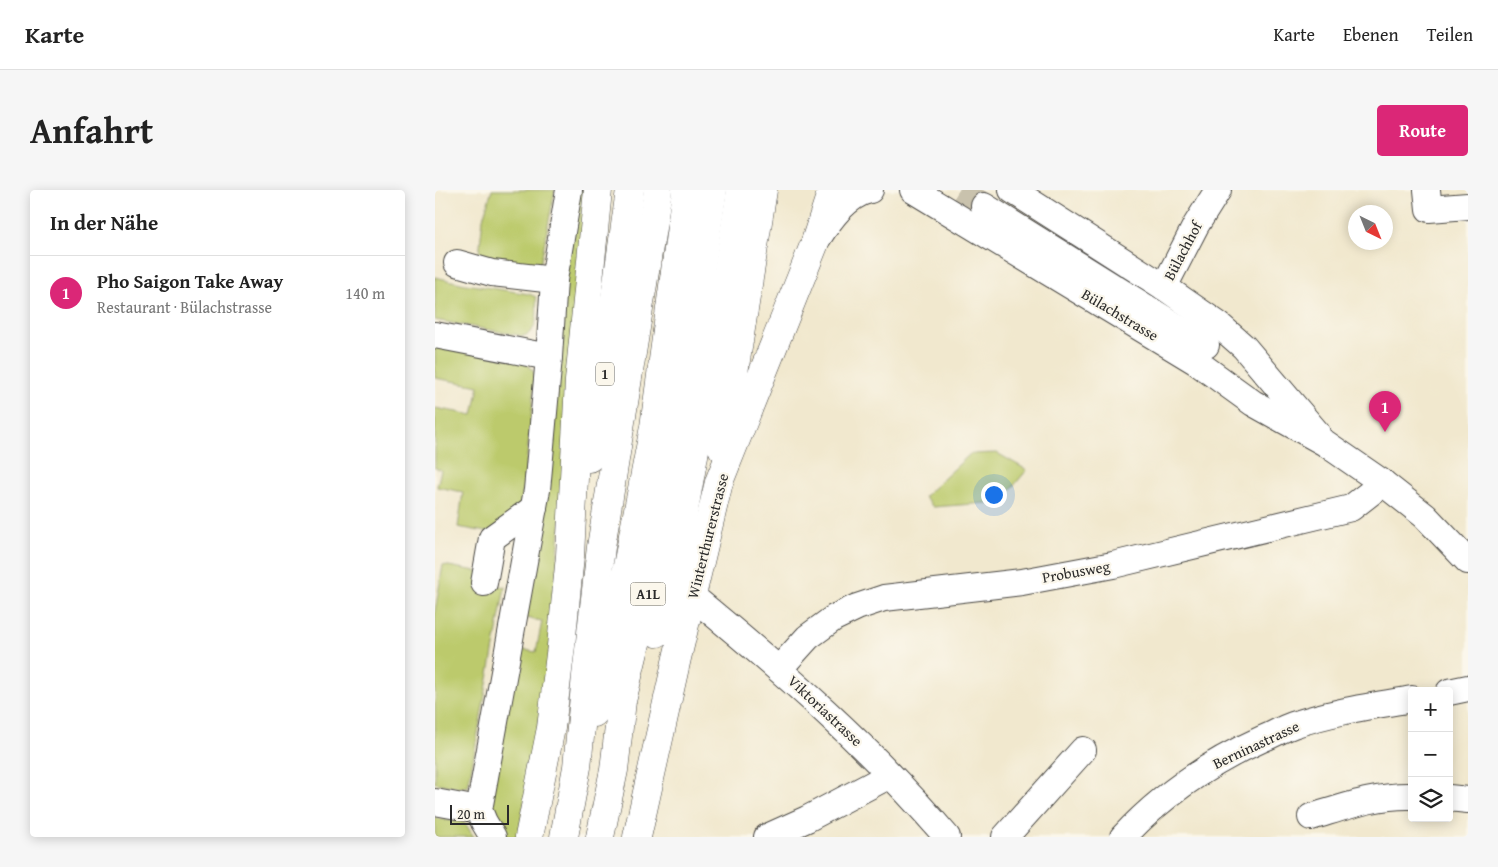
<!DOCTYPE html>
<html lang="de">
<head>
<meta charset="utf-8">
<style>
  :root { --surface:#fff; --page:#f6f6f6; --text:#222; --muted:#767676; --line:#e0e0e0; --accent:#db2777 }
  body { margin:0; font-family:"Gentium Book Plus",serif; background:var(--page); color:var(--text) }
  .controls { position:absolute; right:15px; bottom:15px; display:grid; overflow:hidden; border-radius:5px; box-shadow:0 2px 12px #0003 }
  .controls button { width:45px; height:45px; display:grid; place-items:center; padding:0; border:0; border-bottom:1px solid var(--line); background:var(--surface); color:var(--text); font:25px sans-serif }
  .compass { position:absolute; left:913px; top:15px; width:45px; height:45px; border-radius:50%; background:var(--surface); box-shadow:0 2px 12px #0003; rotate:137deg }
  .scale { position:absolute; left:15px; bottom:12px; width:59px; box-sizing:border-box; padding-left:5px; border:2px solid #2b2b2b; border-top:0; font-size:14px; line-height:18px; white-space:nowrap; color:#2b2b2b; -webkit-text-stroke:4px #fbf7ec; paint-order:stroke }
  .you { position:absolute; left:558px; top:304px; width:18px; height:18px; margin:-12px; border:4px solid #fff; border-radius:50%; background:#1a73e8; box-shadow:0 0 0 8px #1a73e833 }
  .badge { display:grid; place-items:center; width:32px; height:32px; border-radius:50%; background:var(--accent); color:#fff; font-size:16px; font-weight:700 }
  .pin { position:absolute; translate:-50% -41px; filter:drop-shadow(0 1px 2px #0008) }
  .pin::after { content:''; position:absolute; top:26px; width:18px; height:15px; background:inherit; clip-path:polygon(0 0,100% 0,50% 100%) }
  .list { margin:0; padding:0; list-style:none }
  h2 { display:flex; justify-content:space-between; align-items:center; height:65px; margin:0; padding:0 20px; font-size:21px }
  h2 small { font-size:16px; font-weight:400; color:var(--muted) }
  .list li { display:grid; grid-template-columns:32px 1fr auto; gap:15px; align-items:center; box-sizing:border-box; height:75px; padding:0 20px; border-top:1px solid var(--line) }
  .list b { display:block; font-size:19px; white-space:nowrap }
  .list p { margin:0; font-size:16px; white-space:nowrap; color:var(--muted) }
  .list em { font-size:16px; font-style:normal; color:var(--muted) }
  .icon { flex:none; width:28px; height:28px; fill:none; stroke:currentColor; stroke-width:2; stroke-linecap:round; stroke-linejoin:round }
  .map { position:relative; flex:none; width:1033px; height:647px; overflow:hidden; border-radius:5px }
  header { display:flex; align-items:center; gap:30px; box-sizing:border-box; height:70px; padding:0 25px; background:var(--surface); border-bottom:1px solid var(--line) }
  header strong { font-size:24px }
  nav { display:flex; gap:28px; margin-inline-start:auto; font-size:18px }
  .intro { display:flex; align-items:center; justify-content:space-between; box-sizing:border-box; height:120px; padding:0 30px }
  h1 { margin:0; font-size:35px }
  .button { padding:12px 22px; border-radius:5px; background:var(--accent); color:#fff; font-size:18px; font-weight:700 }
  main { display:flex; gap:30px; padding:0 30px }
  aside { flex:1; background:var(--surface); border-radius:5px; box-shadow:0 2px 12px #0003 }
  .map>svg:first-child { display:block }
</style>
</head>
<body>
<header>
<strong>Karte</strong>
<nav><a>Karte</a><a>Ebenen</a><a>Teilen</a></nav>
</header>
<div class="intro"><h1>Anfahrt</h1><a class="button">Route</a></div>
<main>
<aside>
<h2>In der Nähe<small></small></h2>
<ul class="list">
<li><span class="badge">1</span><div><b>Pho Saigon Take Away</b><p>Restaurant · Bülachstrasse</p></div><em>140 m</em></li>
</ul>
</aside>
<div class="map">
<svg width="1033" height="647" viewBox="0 0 1033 647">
  <rect width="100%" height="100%" fill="#fbf7ec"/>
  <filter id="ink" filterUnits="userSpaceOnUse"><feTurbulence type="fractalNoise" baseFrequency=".02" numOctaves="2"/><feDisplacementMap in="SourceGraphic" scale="10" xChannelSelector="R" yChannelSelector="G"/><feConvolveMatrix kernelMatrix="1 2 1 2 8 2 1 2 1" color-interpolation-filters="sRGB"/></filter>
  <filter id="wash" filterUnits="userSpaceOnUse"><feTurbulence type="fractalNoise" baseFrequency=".0096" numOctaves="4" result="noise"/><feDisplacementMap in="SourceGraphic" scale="20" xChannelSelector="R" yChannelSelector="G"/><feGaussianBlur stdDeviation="1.12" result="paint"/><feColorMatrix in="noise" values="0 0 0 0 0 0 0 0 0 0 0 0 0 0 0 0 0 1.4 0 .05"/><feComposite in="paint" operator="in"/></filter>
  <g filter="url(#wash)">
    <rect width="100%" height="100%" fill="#f1e8ce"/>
    <g fill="#bcca6c" stroke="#747a4c">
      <polygon points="57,0 120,0 105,76 44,64 48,28"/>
      <polygon points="141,0 152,0 122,377 113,481 83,647 73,647 63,634 53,614 84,459 101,462 107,431 91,428"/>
      <path d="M0,87L30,94L94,104L101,107C102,122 104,142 88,146L0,130Z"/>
      <polygon points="0,156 90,172 99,182 99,199 89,295 85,319 56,343 23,337 28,302 2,297 6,280 0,278 0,218 38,225 44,196 0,188"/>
      <polygon points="562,263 592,280 565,312 498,317 489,307 535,264"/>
      <polygon points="8,375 52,383 51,393 70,397 33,597 29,596 28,598 0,593 0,421"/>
      <polygon points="0,628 30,633 39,647 0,647"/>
    </g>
  </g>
  <g filter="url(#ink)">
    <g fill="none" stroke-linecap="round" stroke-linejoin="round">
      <polyline stroke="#c9c2ad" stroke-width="26" stroke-dasharray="26 13" stroke-linecap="butt" points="524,0 549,16"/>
      <defs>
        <g id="minor">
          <polyline points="478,0 760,171 818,213 890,253 948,293 990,326 1033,371"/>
          <polyline points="577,0 729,97 784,135 809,157 882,243"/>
          <polyline points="992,0 994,19 1033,16"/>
          <polyline points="549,16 771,155"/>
          <path d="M383,48C395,29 412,5 435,0"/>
          <polyline points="22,73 57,83 119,90"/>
          <polyline points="729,97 761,35 783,0"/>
          <polyline points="0,145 114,167"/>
          <polyline points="49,393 57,348 99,318"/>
          <path d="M258,407C348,481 436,558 512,647"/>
          <polyline points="344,479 373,447 399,428 422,417 449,408 587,392 678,375 916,318 948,293"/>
          <polyline points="1014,502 1033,498"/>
          <polyline points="1014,608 1033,610"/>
          <polyline points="0,612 44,620"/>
          <path d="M876,627C910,617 941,605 977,606"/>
          <polyline points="58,647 49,632 44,620 102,300 114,167 119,90 134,0"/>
          <polyline points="332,647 372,629 455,585"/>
          <polyline points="570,647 648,560"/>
          <path d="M688,647C727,605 774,573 827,549C837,545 847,539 858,535C896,522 937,516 977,509"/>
        </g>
        <g id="major">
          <polyline points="287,258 328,0"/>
          <polyline points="154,268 167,200 195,0"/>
          <polyline points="94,647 116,538 126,456 135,366 144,191 163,0"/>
          <polyline points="202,647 242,468 284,292 379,55 397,0"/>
        </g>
        <g id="highway">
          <polyline points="222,443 236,391 293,80 306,0"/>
          <polyline points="159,523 170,490 219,237 251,0"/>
          <polyline points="129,647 142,577 151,486 166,357 223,0"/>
          <polyline points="165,647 179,580 187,511 217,388 278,0"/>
        </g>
      </defs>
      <use href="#minor" stroke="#494743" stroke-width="28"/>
      <use href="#major" stroke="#494743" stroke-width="29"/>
      <use href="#highway" stroke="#494743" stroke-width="29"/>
      <use href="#minor" stroke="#fff" stroke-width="26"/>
      <use href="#major" stroke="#fff" stroke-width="28"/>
      <use href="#highway" stroke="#fff" stroke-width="28"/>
    </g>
  </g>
  <g text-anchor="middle" stroke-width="4.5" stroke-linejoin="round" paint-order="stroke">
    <g fill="#fbf7ec" stroke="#696865" stroke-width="1">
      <rect x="161" y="172.5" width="18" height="23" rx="4"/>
      <rect x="195.5" y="392.5" width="35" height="23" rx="4"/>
    </g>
    <g font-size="14" font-weight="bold" fill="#2b2b2b">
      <text x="170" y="189">1</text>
      <text x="213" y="409">A1L</text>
    </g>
    <g font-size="15" fill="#2b2b2b" stroke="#fbf7ec">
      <text transform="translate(748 61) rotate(-62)" y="5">Bülachhof</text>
      <text transform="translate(685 125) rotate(31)" y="5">Bülachstrasse</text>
      <text transform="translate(273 346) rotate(-76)" y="5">Winterthurerstrasse</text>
      <text transform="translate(641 382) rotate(-10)" y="5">Probusweg</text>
      <text transform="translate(390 521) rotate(43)" y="5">Viktoriastrasse</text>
      <text transform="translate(821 555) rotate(-25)" y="5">Berninastrasse</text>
    </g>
  </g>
</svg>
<div class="controls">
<button>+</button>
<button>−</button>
<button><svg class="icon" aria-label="layers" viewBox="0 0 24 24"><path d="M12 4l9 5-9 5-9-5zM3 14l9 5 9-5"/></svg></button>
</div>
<svg class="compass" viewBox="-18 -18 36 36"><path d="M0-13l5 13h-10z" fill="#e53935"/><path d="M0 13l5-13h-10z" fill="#767676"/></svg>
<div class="scale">20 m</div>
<div class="you"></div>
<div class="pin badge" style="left:950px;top:242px">1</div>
</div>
</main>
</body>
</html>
